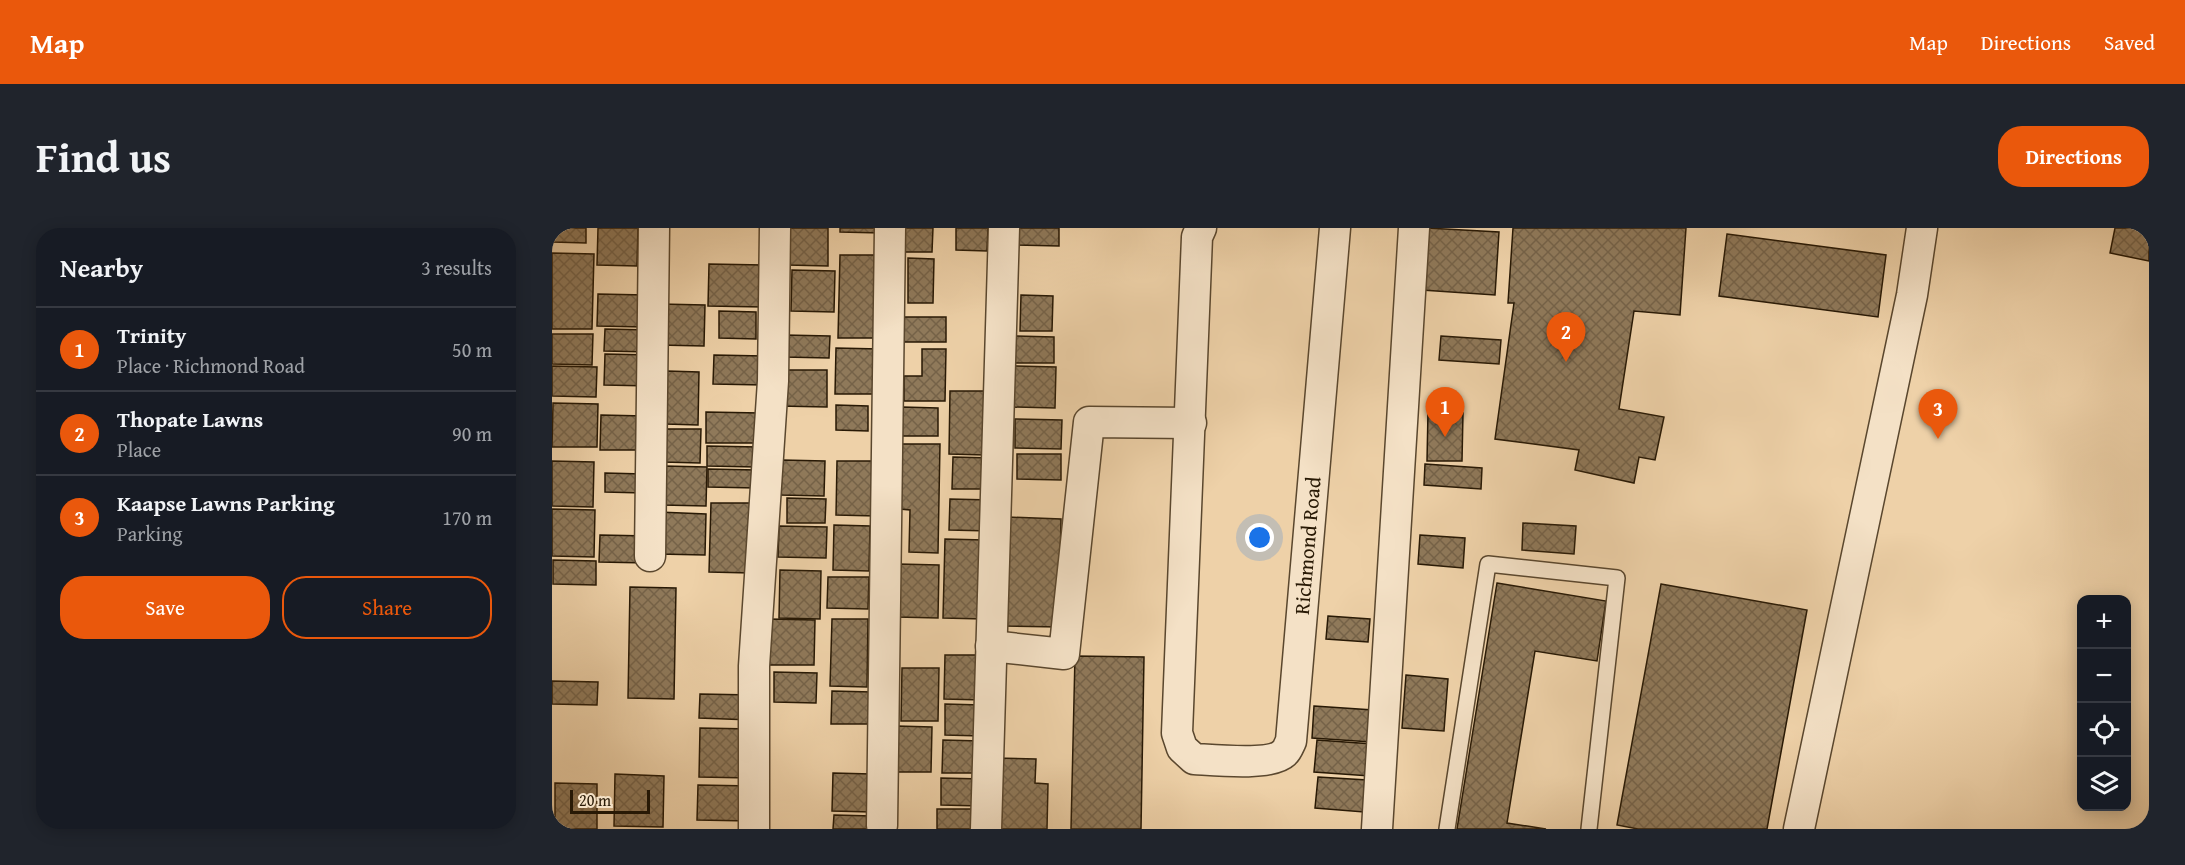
<!DOCTYPE html>
<html lang="en">
<head>
<meta charset="utf-8">
<style>
  :root { --surface:#171b24; --page:#20242c; --text:#f1f3f6; --muted:#9ea1a6; --line:#363941; --accent:#ea580c }
  body { margin:0; font-family:"Gentium Book Plus",serif; background:var(--page); color:var(--text) }
  .controls { position:absolute; right:18px; bottom:18px; display:grid; overflow:hidden; border-radius:12px; box-shadow:0 3px 15px #0003 }
  .controls button { width:54px; height:54px; display:grid; place-items:center; padding:0; border:0; border-bottom:2px solid var(--line); background:var(--surface); color:var(--text); font:30px sans-serif }
  .scale { position:absolute; left:18px; bottom:15px; width:80px; box-sizing:border-box; padding-left:6px; border:3px solid #281905; border-top:0; font-size:16px; line-height:21px; white-space:nowrap; color:#281905; -webkit-text-stroke:4px #f4e1c6; paint-order:stroke }
  .you { position:absolute; left:708px; top:310px; width:21px; height:21px; margin:-15px; border:4px solid #fff; border-radius:50%; background:#1a73e8; box-shadow:0 0 0 9px #1a73e833 }
  .badge { display:grid; place-items:center; width:39px; height:39px; border-radius:50%; background:var(--accent); color:#fff; font-size:20px; font-weight:700 }
  .pin { position:absolute; translate:-50% -50px; filter:drop-shadow(0 2px 3px #0008) }
  .pin::after { content:''; position:absolute; top:32px; width:21px; height:18px; background:inherit; clip-path:polygon(0 0,100% 0,50% 100%) }
  .list { margin:0; padding:0; list-style:none }
  h2 { display:flex; justify-content:space-between; align-items:center; height:78px; margin:0; padding:0 24px; font-size:26px }
  h2 small { font-size:20px; font-weight:400; color:var(--muted) }
  .list li { display:grid; grid-template-columns:39px 1fr auto; gap:18px; align-items:center; box-sizing:border-box; height:84px; padding:0 24px; border-top:2px solid var(--line) }
  .list b { display:block; font-size:22px; white-space:nowrap }
  .list p { margin:0; font-size:20px; white-space:nowrap; color:var(--muted) }
  .list em { font-size:20px; font-style:normal; color:var(--muted) }
  .actions { display:flex; gap:12px; padding:18px 24px }
  .actions a { flex:1; padding:14px 0; border:2px solid var(--accent); border-radius:24px; text-align:center; font-size:21px; color:var(--accent) }
  .actions .main { background:var(--accent); color:#fff }
  .icon { flex:none; width:33px; height:33px; fill:none; stroke:currentColor; stroke-width:2; stroke-linecap:round; stroke-linejoin:round }
  .map { position:relative; flex:none; width:1597px; height:601px; overflow:hidden; border-radius:24px }
  header { display:flex; align-items:center; gap:36px; box-sizing:border-box; height:84px; padding:0 30px; background:var(--accent); color:#fff }
  header strong { font-size:28px }
  nav { display:flex; gap:33px; margin-inline-start:auto; font-size:21px }
  .intro { display:flex; align-items:center; justify-content:space-between; box-sizing:border-box; height:144px; padding:0 36px }
  h1 { margin:0; font-size:42px }
  .button { padding:15px 27px; border-radius:24px; background:var(--accent); color:#fff; font-size:21px; font-weight:700 }
  main { display:flex; gap:36px; padding:0 36px }
  aside { flex:1; background:var(--surface); border-radius:24px; box-shadow:0 3px 15px #0003 }
  .map>svg:first-child { display:block }
</style>
</head>
<body>
<header>
<strong>Map</strong>
<nav><a>Map</a><a>Directions</a><a>Saved</a></nav>
</header>
<div class="intro"><h1>Find us</h1><a class="button">Directions</a></div>
<main>
<aside>
<h2>Nearby<small>3 results</small></h2>
<ul class="list">
<li><span class="badge">1</span><div><b>Trinity</b><p>Place · Richmond Road</p></div><em>50 m</em></li>
<li><span class="badge">2</span><div><b>Thopate Lawns</b><p>Place</p></div><em>90 m</em></li>
<li><span class="badge">3</span><div><b>Kaapse Lawns Parking</b><p>Parking</p></div><em>170 m</em></li>
</ul>
<div class="actions"><a class="main">Save</a><a>Share</a></div>
</aside>
<div class="map">
<svg width="1597" height="601" viewBox="0 0 1597 601">
  <defs>
    <pattern id="building-cross-hatch" width="8" height="8" patternUnits="userSpaceOnUse" patternTransform="scale(1.5)"><rect width="8" height="8" fill="#8f795a"/><path d="M0 0l8 8M0 8l8-8" fill="none" stroke="#756248"/></pattern>
  </defs>
  <rect width="100%" height="100%" fill="#eed1a8"/>
  <filter id="stains"><feTurbulence type="fractalNoise" baseFrequency=".00333" numOctaves="4"/><feColorMatrix values="0 0 0 0 .2 0 0 0 0 .09 0 0 0 0 .02 0 0 0 .5 -.17"/></filter>
  <radialGradient id="worn" r=".72"><stop offset=".6" stop-color="#630" stop-opacity="0"/><stop offset="1" stop-color="#630" stop-opacity=".3"/></radialGradient>
  <g fill="url(#building-cross-hatch)" stroke="#281905" stroke-width="1.5">
    <polygon points="0,0 34,0 34,15 0,14"/>
    <polygon points="46,0 86,0 85,38 45,37"/>
    <polygon points="237,0 276,0 276,38 236,37"/>
    <polygon points="288,0 329,0 329,5 288,4"/>
    <polygon points="348,0 381,0 380,24 348,24"/>
    <polygon points="404,0 436,0 435,23 404,22"/>
    <polygon points="464,0 507,0 507,18 464,17"/>
    <polygon points="875,0 947,4 943,67 870,62"/>
    <polygon points="961,0 1134,0 1128,87 1082,83 1067,181 1112,189 1103,232 1087,229 1082,255 1023,242 1027,222 943,211 962,75 956,75"/>
    <polygon points="1563,0 1597,0 1597,33 1558,25"/>
    <polygon points="1175,6 1334,27 1326,89 1167,68"/>
    <polygon points="0,25 42,26 40,101 0,101"/>
    <polygon points="288,27 324,27 322,110 286,110"/>
    <polygon points="356,30 382,31 381,75 356,75"/>
    <polygon points="157,36 213,37 212,79 156,78"/>
    <polygon points="240,42 283,43 282,84 239,83"/>
    <polygon points="46,66 93,67 92,99 45,98"/>
    <polygon points="469,67 501,68 500,103 468,103"/>
    <polygon points="108,76 153,77 152,118 107,117"/>
    <polygon points="167,83 204,84 204,111 167,110"/>
    <rect x="352" y="89" width="42" height="25"/>
    <polygon points="53,101 98,102 98,124 52,123"/>
    <polygon points="0,106 41,106 40,137 0,136"/>
    <polygon points="232,107 278,108 277,130 232,129"/>
    <polygon points="461,108 502,109 502,135 460,135"/>
    <polygon points="889,108 949,112 947,136 887,132"/>
    <polygon points="284,120 327,121 326,166 283,166"/>
    <polygon points="370,121 394,121 393,173 352,173 352,148 370,148"/>
    <polygon points="53,126 99,127 99,158 52,157"/>
    <polygon points="162,127 212,128 212,157 161,156"/>
    <polygon points="0,138 45,139 44,169 0,168"/>
    <polygon points="461,138 504,139 503,180 460,179"/>
    <polygon points="228,142 275,142 275,179 227,178"/>
    <polygon points="115,143 147,144 146,197 114,196"/>
    <polygon points="398,163 434,163 433,227 397,226"/>
    <polygon points="1,175 46,176 45,219 0,219"/>
    <polygon points="284,177 316,178 316,203 284,202"/>
    <polygon points="350,179 386,180 386,208 349,208"/>
    <polygon points="154,184 208,185 207,215 154,215"/>
    <polygon points="876,184 911,185 910,233 875,233"/>
    <polygon points="49,187 92,188 91,222 48,222"/>
    <polygon points="463,191 510,192 509,221 463,220"/>
    <polygon points="112,201 149,201 148,235 111,234"/>
    <polygon points="349,216 388,216 386,325 357,324 358,282 348,281"/>
    <polygon points="155,218 206,219 205,239 155,238"/>
    <polygon points="465,226 509,226 509,252 465,251"/>
    <polygon points="401,229 440,230 439,261 400,261"/>
    <polygon points="230,232 273,233 272,268 229,267"/>
    <polygon points="0,233 42,234 41,279 0,278"/>
    <polygon points="285,233 325,233 324,288 284,287"/>
    <polygon points="873,236 930,240 929,261 872,257"/>
    <polygon points="112,238 155,239 154,278 111,277"/>
    <polygon points="156,241 205,242 204,260 156,259"/>
    <polygon points="53,245 91,246 91,265 53,264"/>
    <polygon points="235,270 274,271 273,295 235,295"/>
    <polygon points="398,271 439,272 438,303 397,302"/>
    <polygon points="159,275 199,275 198,345 157,344"/>
    <polygon points="0,281 43,282 42,329 0,328"/>
    <polygon points="106,284 154,286 153,327 106,326"/>
    <polygon points="456,289 509,291 507,399 454,398"/>
    <polygon points="971,295 1024,298 1022,326 970,322"/>
    <polygon points="282,297 318,298 317,343 281,342"/>
    <polygon points="227,298 275,299 274,330 226,329"/>
    <polygon points="48,307 96,308 96,335 47,334"/>
    <polygon points="868,307 913,310 911,340 866,336"/>
    <polygon points="393,311 432,312 431,391 391,390"/>
    <polygon points="1,332 44,333 44,357 1,356"/>
    <polygon points="346,336 387,337 386,390 345,389"/>
    <polygon points="228,342 269,343 268,391 227,390"/>
    <polygon points="276,349 317,349 316,381 275,380"/>
    <polygon points="945,355 1054,373 1045,433 983,423 955,595 994,601 905,601"/>
    <polygon points="1109,356 1255,382 1215,601 1086,601 1065,597"/>
    <polygon points="78,359 124,360 122,471 76,470"/>
    <polygon points="776,388 818,391 816,414 774,411"/>
    <polygon points="217,391 263,392 262,437 216,437"/>
    <polygon points="280,391 316,391 315,459 278,458"/>
    <polygon points="393,427 432,427 431,472 392,471"/>
    <polygon points="523,428 592,429 589,601 519,601"/>
    <polygon points="350,440 387,440 386,493 349,493"/>
    <polygon points="222,444 265,445 264,475 222,474"/>
    <polygon points="854,447 896,451 892,503 850,500"/>
    <polygon points="0,453 46,454 45,477 0,476"/>
    <polygon points="280,463 320,464 319,496 279,496"/>
    <polygon points="148,466 200,467 199,492 147,490"/>
    <polygon points="393,476 429,477 429,508 393,507"/>
    <polygon points="762,478 821,482 819,514 760,510"/>
    <polygon points="345,498 380,499 379,544 344,544"/>
    <polygon points="148,500 199,501 198,550 147,549"/>
    <polygon points="391,512 429,513 429,545 390,545"/>
    <polygon points="765,512 821,516 818,548 762,544"/>
    <polygon points="441,530 484,531 483,555 496,556 495,601 441,601 441,589 450,589 450,554"/>
    <polygon points="281,545 319,546 319,584 280,583"/>
    <polygon points="63,546 112,548 111,599 62,598"/>
    <polygon points="766,549 815,552 812,584 763,580"/>
    <polygon points="389,550 430,551 429,578 389,577"/>
    <polygon points="3,555 45,556 45,601 3,601"/>
    <polygon points="146,557 199,558 198,593 145,592"/>
    <polygon points="385,581 430,581 429,601 385,601"/>
    <polygon points="282,587 320,588 319,601 281,601"/>
  </g>
  <g fill="none" stroke-linecap="round" stroke-linejoin="round">
    <defs>
      <polyline id="lane" points="895,601 936,336 1065,350 1037,601"/>
      <g id="street">
        <path id="s1" d="M649,0L645,9L625,505L630,520L642,531C661,532 719,538 732,525C735,523 737,517 739,513L783,0"/>
        <polyline points="98,328 102,0"/>
        <polyline points="439,418 512,426 537,194 639,195"/>
        <polyline points="330,597 338,0"/>
        <polyline points="202,601 202,438 221,153 223,0"/>
        <polyline points="434,601 452,0"/>
        <polyline points="825,601 862,0"/>
        <polyline points="1247,601 1360,67 1370,0"/>
      </g>
    </defs>
    <use href="#lane" stroke="#5a472e" stroke-width="18"/>
    <use href="#street" stroke="#5a472e" stroke-width="33"/>
    <use href="#lane" stroke="#f4e1c6" stroke-width="15"/>
    <use href="#street" stroke="#f4e1c6" stroke-width="30"/>
  </g>
  <g text-anchor="middle" stroke-width="6" stroke-linejoin="round" paint-order="stroke">
    <g font-size="21" fill="#281905" stroke="#f4e1c6">
      <text dy="7" stroke="none"><textPath href="#s1" startOffset="840">Richmond Road</textPath></text>
    </g>
  </g>
  <rect width="100%" height="100%" filter="url(#stains)"/>
  <rect width="100%" height="100%" fill="url(#worn)"/>
</svg>
<div class="controls">
<button>+</button>
<button>−</button>
<button><svg class="icon" aria-label="locate" viewBox="0 0 24 24"><circle cx="12" cy="12" r="6"/><path d="M12 2v4M12 18v4M2 12h4M18 12h4"/></svg></button>
<button><svg class="icon" aria-label="layers" viewBox="0 0 24 24"><path d="M12 4l9 5-9 5-9-5zM3 14l9 5 9-5"/></svg></button>
</div>
<div class="scale">20 m</div>
<div class="you"></div>
<div class="pin badge" style="left:893px;top:209px">1</div>
<div class="pin badge" style="left:1014px;top:134px">2</div>
<div class="pin badge" style="left:1386px;top:211px">3</div>
</div>
</main>
</body>
</html>
